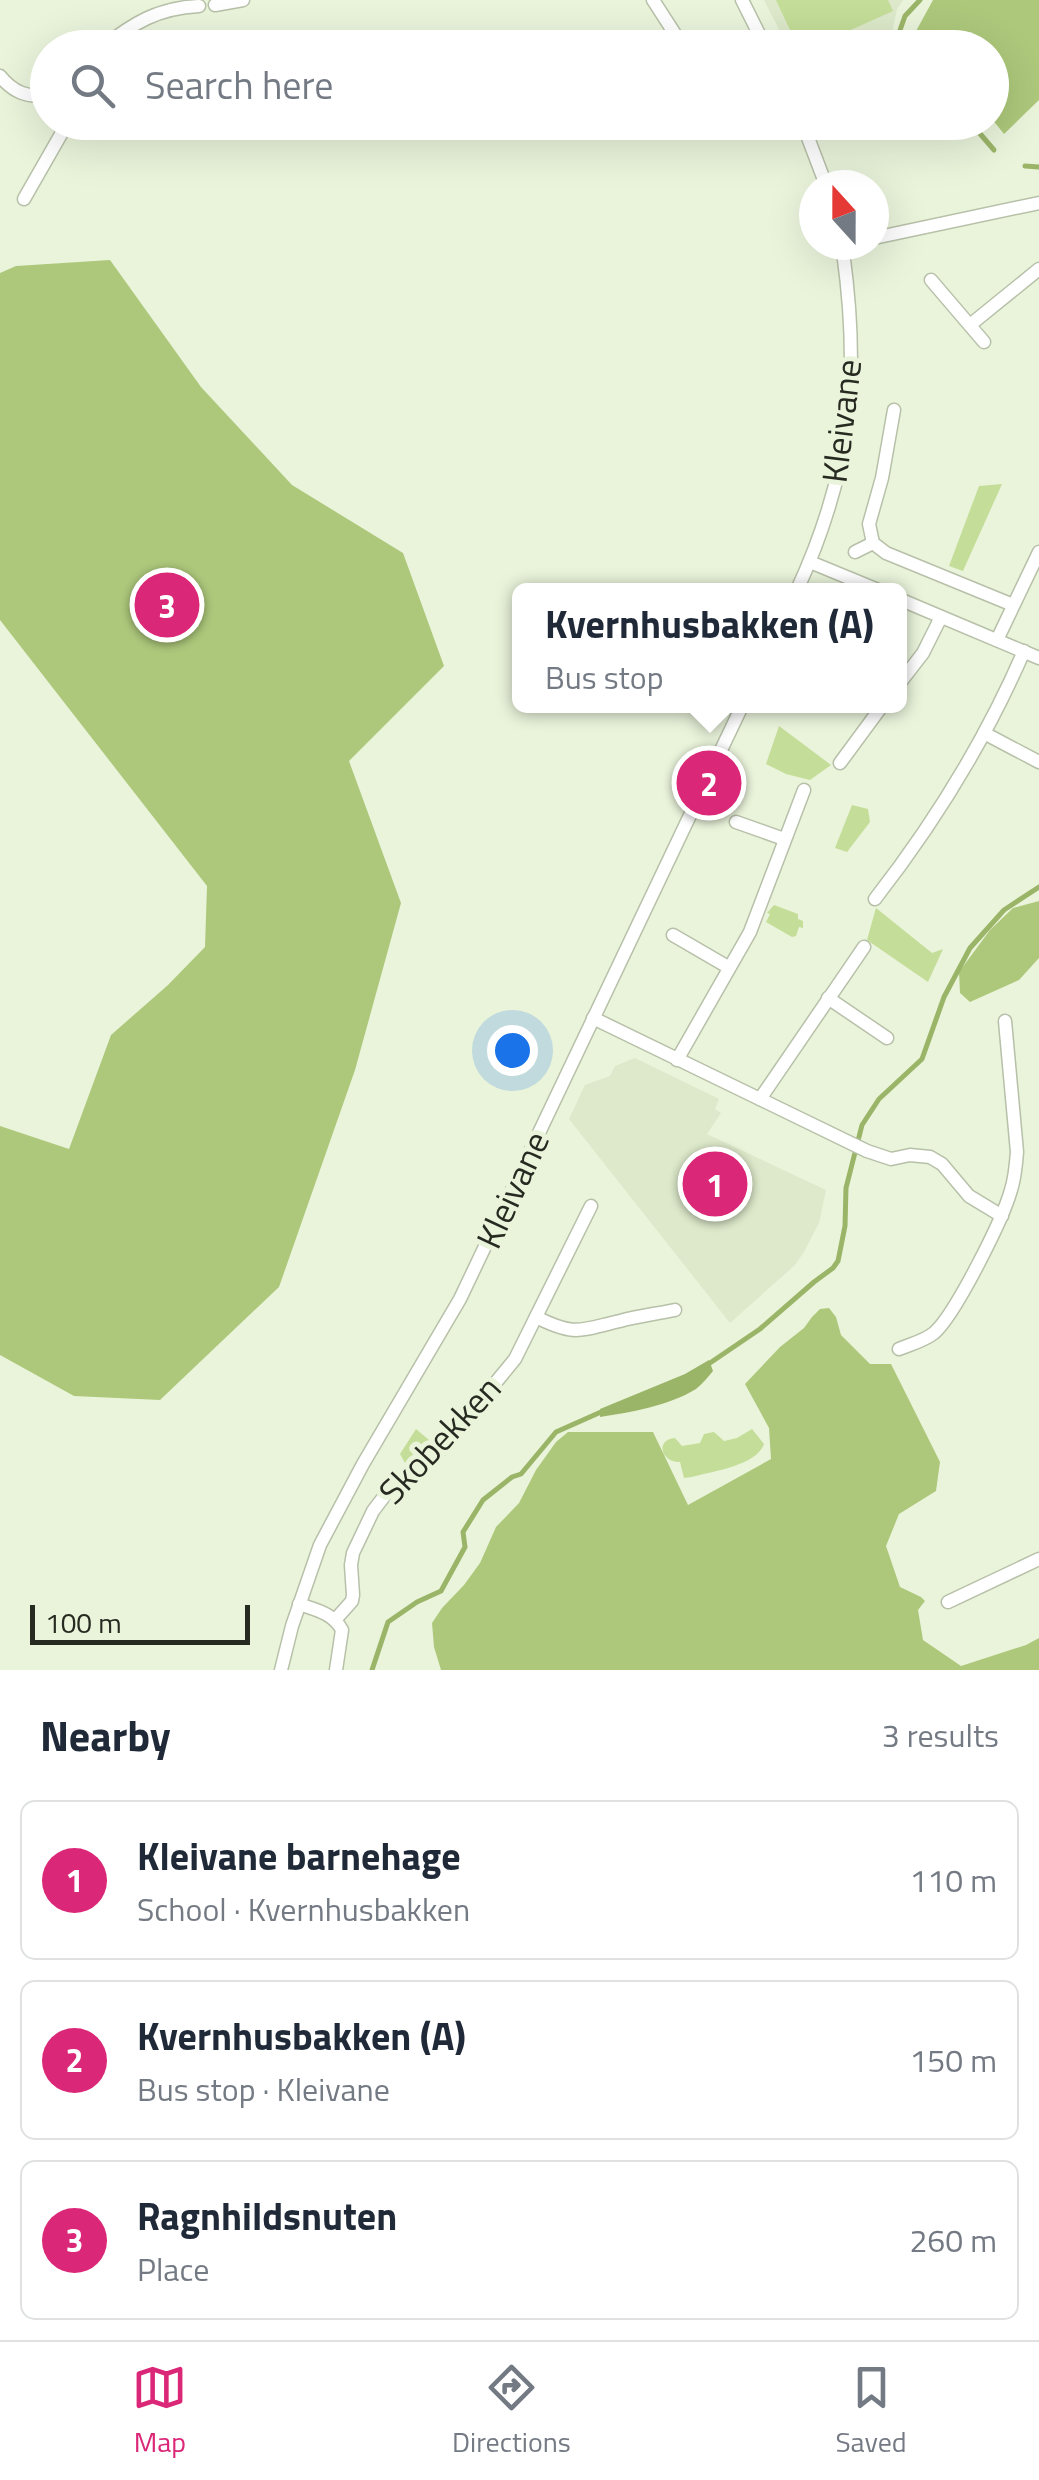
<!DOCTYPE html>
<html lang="en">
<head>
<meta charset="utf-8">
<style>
  :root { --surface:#fff; --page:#f2f2f3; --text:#1f2937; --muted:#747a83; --line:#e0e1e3; --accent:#db2777 }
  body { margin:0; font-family:"Titillium Web",sans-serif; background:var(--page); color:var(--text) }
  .compass { position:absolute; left:799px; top:170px; width:90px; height:90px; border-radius:50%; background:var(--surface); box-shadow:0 10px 40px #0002; rotate:339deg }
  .scale { position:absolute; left:30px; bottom:25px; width:220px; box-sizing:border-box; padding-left:10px; border:5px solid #272a21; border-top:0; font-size:28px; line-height:35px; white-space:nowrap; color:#272a21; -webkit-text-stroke:8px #eaf4db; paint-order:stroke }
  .you { position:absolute; left:512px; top:1050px; width:35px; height:35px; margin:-25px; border:8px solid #fff; border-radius:50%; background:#1a73e8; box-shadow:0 0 0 15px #1a73e833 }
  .badge { display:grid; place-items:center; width:65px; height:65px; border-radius:50%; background:var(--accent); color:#fff; font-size:32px; font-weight:700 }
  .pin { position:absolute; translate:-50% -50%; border:5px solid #fff; box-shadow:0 2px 10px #0006 }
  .popup { position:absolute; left:512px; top:583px; width:395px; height:130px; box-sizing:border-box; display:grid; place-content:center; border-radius:15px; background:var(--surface); filter:drop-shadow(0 2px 8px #0005); font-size:32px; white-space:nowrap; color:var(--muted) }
  .popup b { font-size:38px; color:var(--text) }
  .popup::after { content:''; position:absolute; left:50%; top:100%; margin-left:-20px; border:20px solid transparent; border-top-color:var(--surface) }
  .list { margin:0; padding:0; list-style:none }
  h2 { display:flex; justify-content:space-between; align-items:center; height:130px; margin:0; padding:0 40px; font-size:42px }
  h2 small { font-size:32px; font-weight:400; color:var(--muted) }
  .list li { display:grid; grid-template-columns:65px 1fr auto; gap:30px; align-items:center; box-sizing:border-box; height:160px; margin:0 20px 20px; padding:0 20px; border:2px solid var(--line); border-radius:15px }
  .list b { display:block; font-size:38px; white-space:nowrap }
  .list p { margin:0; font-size:32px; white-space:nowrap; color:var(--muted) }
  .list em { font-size:32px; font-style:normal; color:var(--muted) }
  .icon { flex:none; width:55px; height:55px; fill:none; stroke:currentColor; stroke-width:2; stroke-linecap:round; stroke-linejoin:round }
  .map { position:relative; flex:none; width:1039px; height:1670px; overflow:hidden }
  .search { position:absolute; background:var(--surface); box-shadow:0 10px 40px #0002; left:30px; right:30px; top:30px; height:110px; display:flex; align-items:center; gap:25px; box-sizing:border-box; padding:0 35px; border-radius:55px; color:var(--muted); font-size:38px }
  .sheet { height:670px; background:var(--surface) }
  nav { display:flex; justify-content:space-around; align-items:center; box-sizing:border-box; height:140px; border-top:2px solid var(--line); background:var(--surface); font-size:28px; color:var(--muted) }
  nav a { display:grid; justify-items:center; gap:5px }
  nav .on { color:var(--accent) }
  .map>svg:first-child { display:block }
</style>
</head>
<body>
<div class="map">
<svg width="1039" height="1670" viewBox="0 0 1039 1670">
  <rect width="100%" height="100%" fill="#eaf4db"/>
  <g fill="#dde9ca">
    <polygon points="764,0 903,0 897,9 889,48 788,47"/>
    <polygon points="635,1058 719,1099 715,1109 721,1113 707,1134 826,1190 819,1223 804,1252 795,1265 730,1323 569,1119 585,1085 610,1076 615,1066"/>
  </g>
  <g fill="#c4dd98">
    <polygon points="776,0 888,0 893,11 813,47 798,47"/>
    <polygon points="1002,484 963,571 949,566 979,486"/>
    <polygon points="779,726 831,765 810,780 786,774 766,764"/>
    <polygon points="852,805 868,809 870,822 847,852 835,848"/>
    <polygon points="774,905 798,914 798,919 803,921 803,928 799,927 796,936 792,937 766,922 770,914 767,913"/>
    <polygon points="876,908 932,953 943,949 928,982 867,940"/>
    <polygon points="416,1429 436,1446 426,1457 409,1470 400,1454"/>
    <path d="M752,1429L764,1444C756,1466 713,1471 692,1477L684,1478L680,1462C662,1463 654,1440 675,1438L682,1446L700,1443L704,1434L714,1432L724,1441L737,1438Z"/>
  </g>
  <g fill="#adc87b">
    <polygon points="933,0 1039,0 1039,100 1004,134 992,119 992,48 928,47 915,33"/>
    <polygon points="110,260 201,387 292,485 403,553 444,666 349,761 401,903 355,1070 279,1287 160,1400 74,1396 0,1355 0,1126 69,1149 111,1035 168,985 205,947 207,886 0,620 0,273 16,266"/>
    <polygon points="1039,901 1039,958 1019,980 970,1002 960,993 959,972 990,930 1013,908"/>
    <polygon points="829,1308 836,1317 841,1335 870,1364 891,1364 940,1462 936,1491 899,1514 886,1546 900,1587 921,1597 925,1601 918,1610 923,1640 961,1666 1026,1645 1039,1638 1039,1670 441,1670 434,1647 432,1623 442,1608 464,1585 480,1563 496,1527 519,1503 536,1470 556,1442 568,1432 653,1432 688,1505 771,1459 769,1428 745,1384 780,1347 804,1328 812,1317 820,1309"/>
  </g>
  <path fill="#9bb568" d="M709,1360L713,1371C708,1377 702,1384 696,1389C668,1406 632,1412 600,1417V1409L685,1374Z"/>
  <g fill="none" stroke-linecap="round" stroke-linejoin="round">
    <g stroke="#9bb568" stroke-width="5">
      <polyline points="893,40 899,48"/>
      <polyline points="907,48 899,33 905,16 920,0"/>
      <polyline points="970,122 994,150"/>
      <polyline points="1025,166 1039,167"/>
      <polyline points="707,1365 760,1329 814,1282 833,1268 838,1261 845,1226 846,1188 862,1125 879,1099 922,1059 944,997 970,948 1004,910 1039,887"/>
      <polyline points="372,1670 388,1622 417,1602 441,1591 465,1547 463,1532 483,1500 512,1477 521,1474 556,1432 601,1412"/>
    </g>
    <defs>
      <g id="street">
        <polyline points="653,0 684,48"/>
        <polyline points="742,0 766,48"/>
        <polyline points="215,5 243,0"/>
        <path d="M102,48C133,23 158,8 199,6"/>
        <path d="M0,76C13,92 27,98 48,95"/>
        <polyline points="802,122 826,185"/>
        <polyline points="24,199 68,122"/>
        <polyline points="874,238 1039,203"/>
        <polyline points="931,280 984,342"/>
        <polyline points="970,325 1039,269"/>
        <polyline points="894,410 882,478 869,524 873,543 886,553 1013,605"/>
        <polyline points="855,552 873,543"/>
        <polyline points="810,562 878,590"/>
        <path d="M797,590C852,471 861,374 842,245"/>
        <polyline points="899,599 1039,658"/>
        <polyline points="997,640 1039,552"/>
        <polyline points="899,684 923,653 941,617"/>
        <polyline points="984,733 1039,762"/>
        <polyline points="840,763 882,706"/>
        <polyline points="736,822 784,839"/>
        <path d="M875,899C935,822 985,741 1024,651"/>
        <polyline points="673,935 728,967"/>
        <polyline points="828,998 887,1038"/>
        <polyline points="593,1018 867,1151 891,1159 910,1155 930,1157 942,1164 969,1196 1002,1216"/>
        <polyline points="677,1060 750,932 804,790"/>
        <polyline points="760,1099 864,947"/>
        <path d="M536,1317C576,1337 580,1330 620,1321C638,1316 656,1314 675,1310"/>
        <path d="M899,1349C911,1344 924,1341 934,1333C955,1315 1003,1219 1011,1190C1015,1178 1016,1165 1017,1152L1005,1021"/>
        <polyline points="948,1602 1039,1559"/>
        <path d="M299,1604C316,1610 333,1613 342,1630L336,1670"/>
        <polyline points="335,1620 352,1601 353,1595 351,1565 353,1553 373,1511 386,1494 436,1455 515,1359 591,1206"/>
        <polyline points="281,1670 292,1626 320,1545 363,1464 460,1299 742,706"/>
      </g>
    </defs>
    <use href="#street" stroke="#b7c0a8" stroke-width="15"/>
    <use href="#street" stroke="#fff" stroke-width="12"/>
  </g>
  <g text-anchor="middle" stroke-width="10" stroke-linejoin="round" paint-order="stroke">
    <g font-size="35" fill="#272a21" stroke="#eaf4db">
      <text transform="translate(842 421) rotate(-83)" y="12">Kleivane</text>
      <text transform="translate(513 1190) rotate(-65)" y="12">Kleivane</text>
      <text transform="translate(440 1440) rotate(-47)" y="12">Skobekken</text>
    </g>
  </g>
</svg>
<svg class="compass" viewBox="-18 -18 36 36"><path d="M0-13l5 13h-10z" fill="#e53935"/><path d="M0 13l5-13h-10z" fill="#747a83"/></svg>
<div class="scale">100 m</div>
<div class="you"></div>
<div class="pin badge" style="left:715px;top:1184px">1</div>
<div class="pin badge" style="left:709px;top:783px">2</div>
<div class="popup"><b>Kvernhusbakken (A)</b>Bus stop</div>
<div class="pin badge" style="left:167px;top:605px">3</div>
<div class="search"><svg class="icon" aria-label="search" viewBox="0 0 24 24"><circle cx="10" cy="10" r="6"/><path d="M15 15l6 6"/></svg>Search here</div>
</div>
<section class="sheet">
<h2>Nearby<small>3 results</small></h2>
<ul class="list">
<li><span class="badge">1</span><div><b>Kleivane barnehage</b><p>School · Kvernhusbakken</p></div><em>110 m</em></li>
<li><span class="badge">2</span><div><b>Kvernhusbakken (A)</b><p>Bus stop · Kleivane</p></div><em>150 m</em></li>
<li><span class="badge">3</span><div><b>Ragnhildsnuten</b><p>Place</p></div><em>260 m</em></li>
</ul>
</section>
<nav>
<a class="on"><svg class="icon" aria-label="map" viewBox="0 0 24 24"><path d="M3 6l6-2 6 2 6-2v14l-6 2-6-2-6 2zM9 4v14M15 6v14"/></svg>Map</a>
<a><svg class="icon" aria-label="directions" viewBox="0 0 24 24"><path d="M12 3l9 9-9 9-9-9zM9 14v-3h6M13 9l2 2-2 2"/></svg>Directions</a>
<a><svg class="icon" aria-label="saved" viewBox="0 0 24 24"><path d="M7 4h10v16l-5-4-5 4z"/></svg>Saved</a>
</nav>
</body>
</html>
